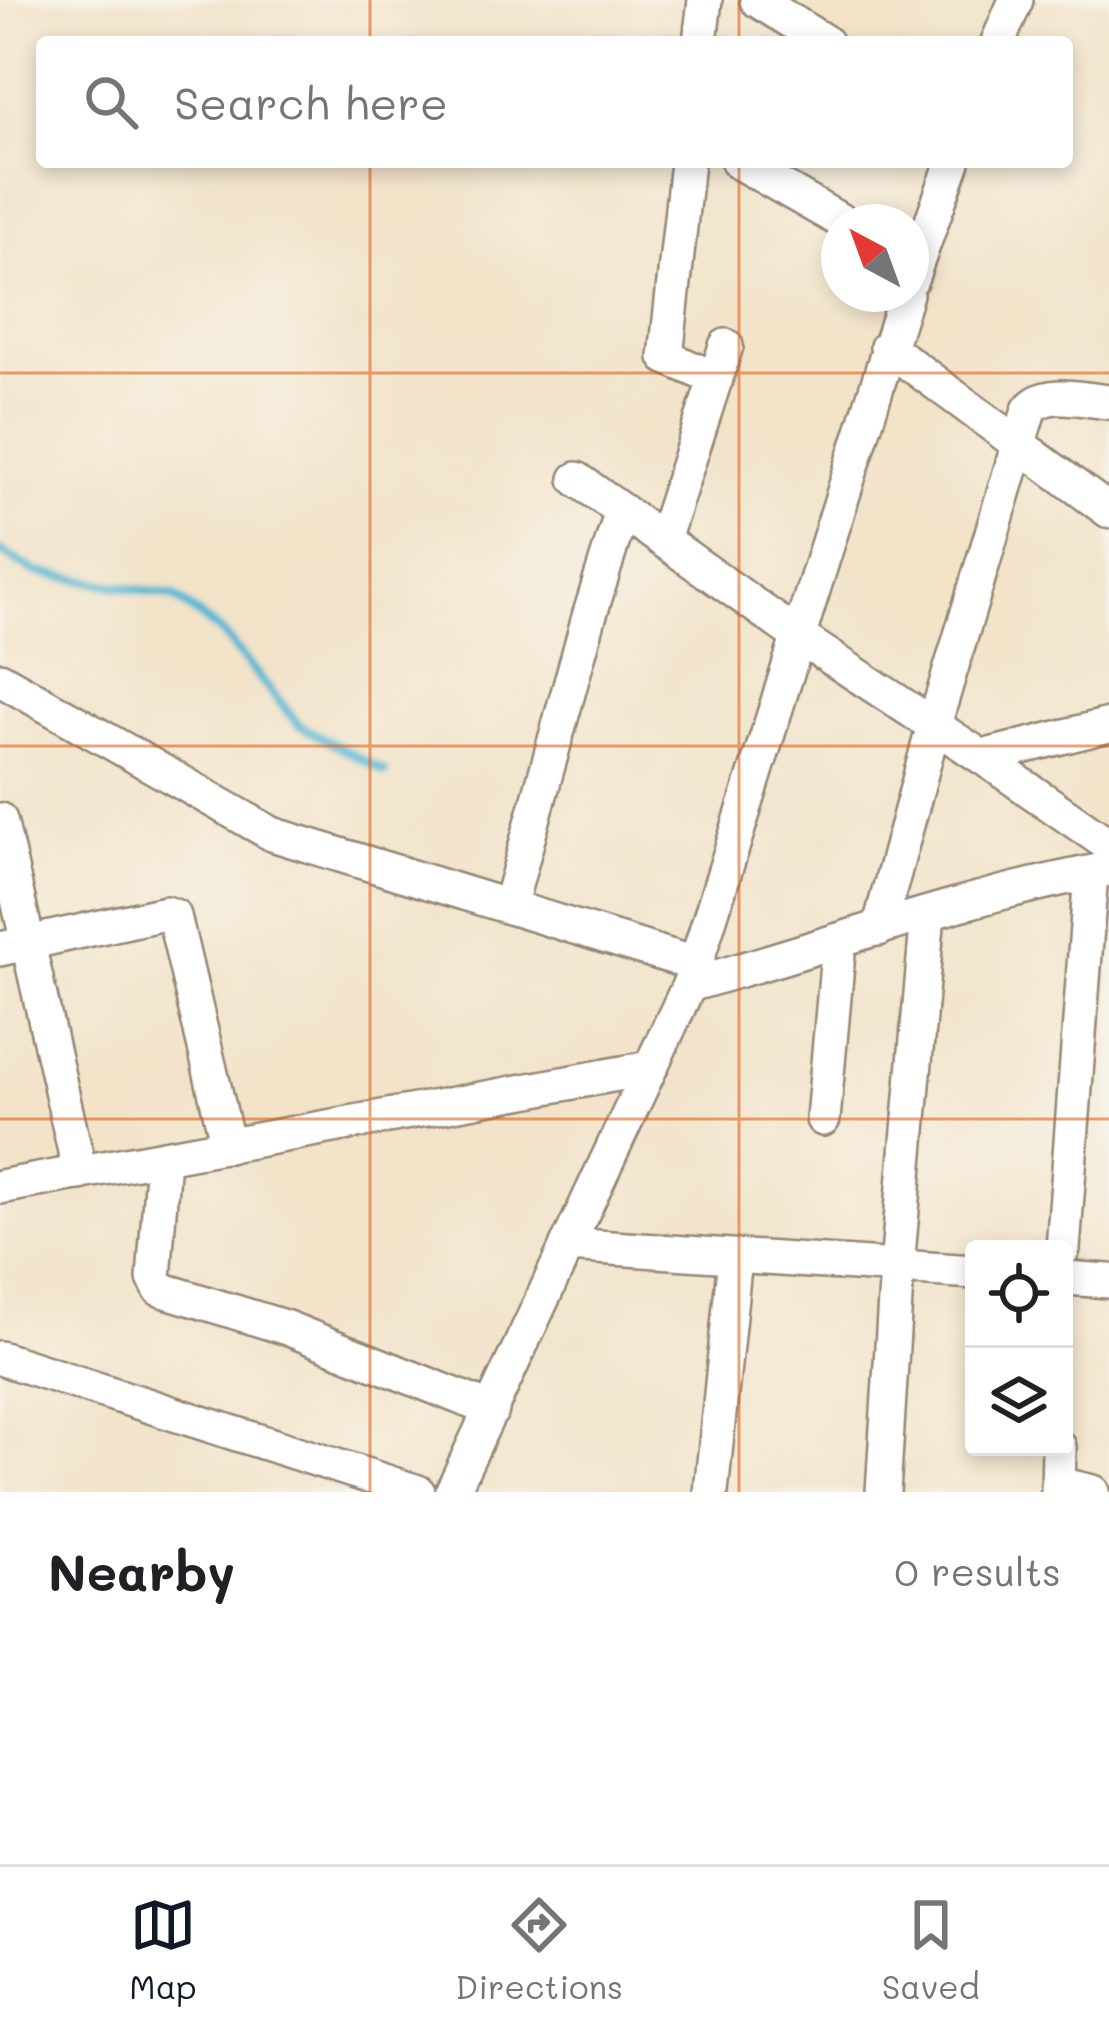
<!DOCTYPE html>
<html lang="en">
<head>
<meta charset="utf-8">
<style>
  :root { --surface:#fff; --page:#f6f6f6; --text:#202124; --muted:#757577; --line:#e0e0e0; --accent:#111827 }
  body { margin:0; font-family:Mali,sans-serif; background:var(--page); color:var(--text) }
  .controls { position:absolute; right:36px; bottom:36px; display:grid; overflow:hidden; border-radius:12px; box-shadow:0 6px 18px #0003 }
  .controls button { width:108px; height:108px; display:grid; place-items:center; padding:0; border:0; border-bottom:3px solid var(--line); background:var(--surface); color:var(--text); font:60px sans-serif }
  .compass { position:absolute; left:821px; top:204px; width:108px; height:108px; border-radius:50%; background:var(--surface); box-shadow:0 6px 18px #0003; rotate:319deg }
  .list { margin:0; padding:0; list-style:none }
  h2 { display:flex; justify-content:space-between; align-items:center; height:156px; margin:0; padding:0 48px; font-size:51px }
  h2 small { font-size:39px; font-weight:400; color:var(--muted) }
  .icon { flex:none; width:66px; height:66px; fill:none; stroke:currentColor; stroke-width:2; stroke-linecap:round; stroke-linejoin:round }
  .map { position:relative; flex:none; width:1109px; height:1492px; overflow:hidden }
  .search { position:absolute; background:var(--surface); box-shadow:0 6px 18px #0003; left:36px; right:36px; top:36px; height:132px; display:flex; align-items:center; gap:30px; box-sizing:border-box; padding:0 42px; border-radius:12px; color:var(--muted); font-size:45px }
  .sheet { height:372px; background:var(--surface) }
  nav { display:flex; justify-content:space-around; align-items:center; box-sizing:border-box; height:168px; border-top:3px solid var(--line); background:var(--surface); font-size:33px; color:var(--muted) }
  nav a { display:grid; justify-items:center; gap:6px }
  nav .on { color:var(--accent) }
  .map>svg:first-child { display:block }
</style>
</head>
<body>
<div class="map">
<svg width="1109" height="1492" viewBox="0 0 1109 1492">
  <rect width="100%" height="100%" fill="#f7f3e8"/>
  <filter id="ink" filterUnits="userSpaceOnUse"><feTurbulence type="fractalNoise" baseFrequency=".00833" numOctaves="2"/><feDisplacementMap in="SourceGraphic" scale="24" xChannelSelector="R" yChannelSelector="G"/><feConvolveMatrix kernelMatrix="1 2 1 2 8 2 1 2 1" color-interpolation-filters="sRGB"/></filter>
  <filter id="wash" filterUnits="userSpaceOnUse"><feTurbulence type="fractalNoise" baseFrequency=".004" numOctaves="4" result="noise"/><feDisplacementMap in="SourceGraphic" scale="48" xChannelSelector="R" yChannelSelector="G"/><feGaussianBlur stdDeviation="2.7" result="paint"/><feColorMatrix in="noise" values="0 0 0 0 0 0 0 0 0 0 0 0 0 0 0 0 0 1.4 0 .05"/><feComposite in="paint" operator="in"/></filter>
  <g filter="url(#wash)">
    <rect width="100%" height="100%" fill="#f2e3c9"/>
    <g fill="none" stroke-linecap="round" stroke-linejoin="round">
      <polyline stroke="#55b7d3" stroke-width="9" points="0,551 36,572 174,596 223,634 299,725 385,772"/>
    </g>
  </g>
  <g filter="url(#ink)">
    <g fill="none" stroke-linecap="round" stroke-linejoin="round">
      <defs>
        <g id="street">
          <polyline points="757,0 825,42"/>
          <polyline points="700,42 705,0"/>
          <polyline points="998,42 1016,0"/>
          <polyline points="687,162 666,357 716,379"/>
          <polyline points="738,162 843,222"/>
          <polyline points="911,279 953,162"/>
          <polyline points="887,347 1109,511"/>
          <polyline points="577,479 798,636 982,757 1109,725"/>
          <polyline points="663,540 726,346"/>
          <polyline points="0,679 272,834 695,964"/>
          <polyline points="982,757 1109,845"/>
          <polyline points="0,820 80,1173"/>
          <polyline points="509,907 589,617 622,511"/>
          <path d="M879,929L934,725L1029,410C1045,388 1084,400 1109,402"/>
          <polyline points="0,949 165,913 174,916 228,1146"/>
          <path d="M689,985C828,946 966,895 1109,869"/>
          <polyline points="823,1119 839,942"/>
          <polyline points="163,1158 154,1278 160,1289 287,1328 492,1410"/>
          <polyline points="0,1187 650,1068"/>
          <polyline points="567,1245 974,1272"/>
          <polyline points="1063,1249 1091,873"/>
          <polyline points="1064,1278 1109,1281"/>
          <polyline points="0,1358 418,1492"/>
          <polyline points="1059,1484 1093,1492"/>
          <polyline points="452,1492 689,985 906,294"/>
          <polyline points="711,1492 735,1257"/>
          <polyline points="883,1492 897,1267 928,914"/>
          <polyline points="1058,1492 1059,1447"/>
        </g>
      </defs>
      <use href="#street" stroke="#968674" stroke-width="38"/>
      <use href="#street" stroke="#fff" stroke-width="33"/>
    </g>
  </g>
  <path fill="none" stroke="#df570d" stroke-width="3" stroke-opacity="0.55" d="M370,0V42M739,0V42M370,162V1492M739,162V1492M0,373H1109M0,746H1109M0,1119H1109"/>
</svg>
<div class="controls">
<button><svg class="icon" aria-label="locate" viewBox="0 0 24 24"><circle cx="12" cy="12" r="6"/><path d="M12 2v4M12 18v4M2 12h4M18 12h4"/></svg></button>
<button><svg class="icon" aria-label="layers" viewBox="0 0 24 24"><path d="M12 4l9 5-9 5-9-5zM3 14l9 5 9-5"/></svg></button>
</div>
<svg class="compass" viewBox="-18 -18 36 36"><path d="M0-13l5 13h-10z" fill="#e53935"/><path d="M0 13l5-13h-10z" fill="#757577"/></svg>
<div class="search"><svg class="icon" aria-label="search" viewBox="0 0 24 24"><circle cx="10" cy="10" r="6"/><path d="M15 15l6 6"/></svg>Search here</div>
</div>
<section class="sheet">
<h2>Nearby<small>0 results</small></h2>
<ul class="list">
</ul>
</section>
<nav>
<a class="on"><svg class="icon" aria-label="map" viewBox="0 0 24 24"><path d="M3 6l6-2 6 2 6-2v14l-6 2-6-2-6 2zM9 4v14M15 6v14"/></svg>Map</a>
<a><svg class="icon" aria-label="directions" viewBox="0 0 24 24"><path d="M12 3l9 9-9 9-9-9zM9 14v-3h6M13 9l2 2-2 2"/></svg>Directions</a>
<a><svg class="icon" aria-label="saved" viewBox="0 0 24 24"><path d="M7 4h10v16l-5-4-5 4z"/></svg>Saved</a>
</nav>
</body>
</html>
